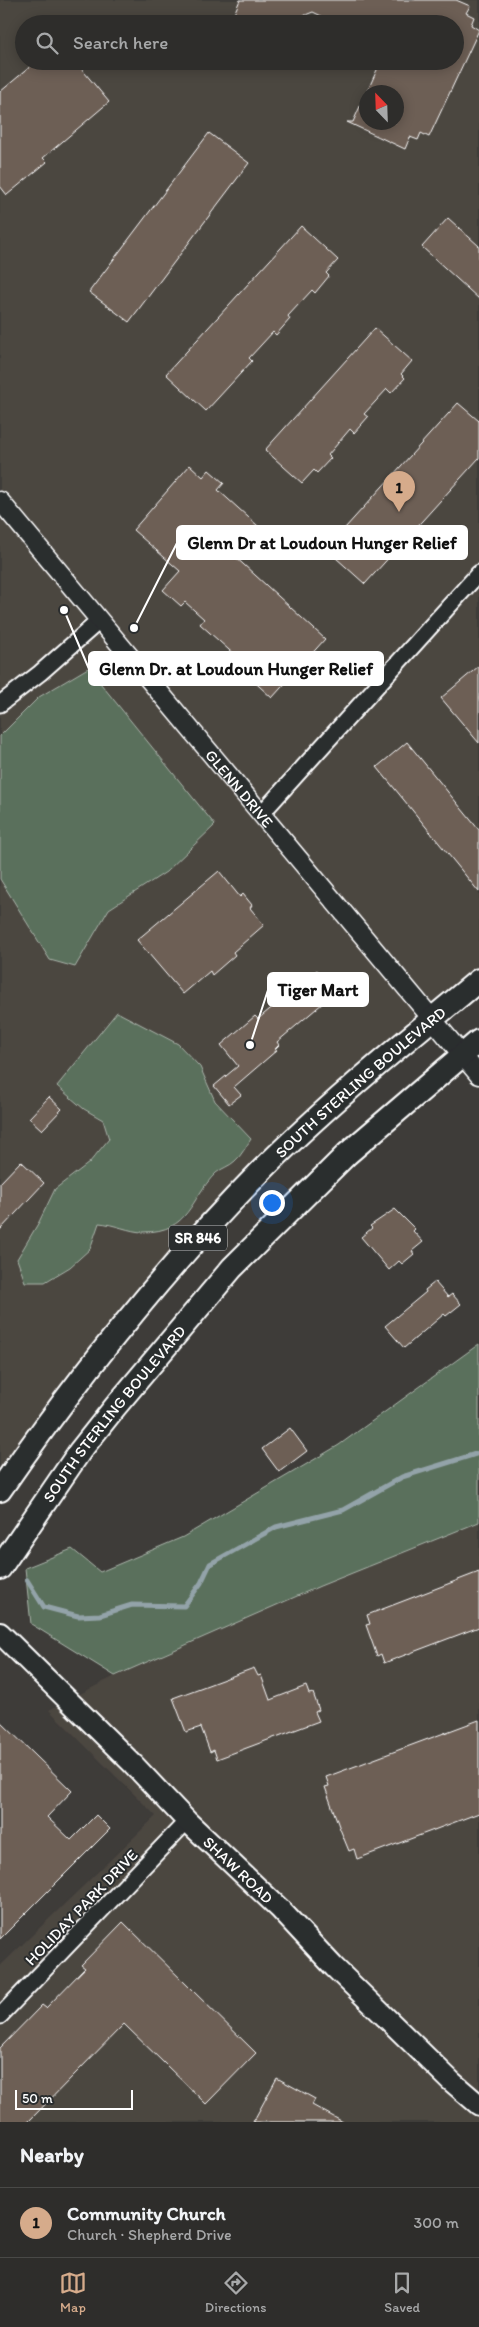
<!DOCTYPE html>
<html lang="en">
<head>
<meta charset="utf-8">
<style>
  :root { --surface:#2e2d2b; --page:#3a3937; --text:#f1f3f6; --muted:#a7a8a9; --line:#494947; --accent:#d6ab8b }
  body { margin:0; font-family:Itim,sans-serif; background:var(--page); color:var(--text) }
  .compass { position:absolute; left:359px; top:85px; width:45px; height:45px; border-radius:50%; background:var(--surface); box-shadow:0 2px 12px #0003; rotate:337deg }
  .scale { position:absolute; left:15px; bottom:12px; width:118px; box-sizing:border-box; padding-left:5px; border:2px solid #fff; border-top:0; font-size:14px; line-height:18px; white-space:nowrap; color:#fff; -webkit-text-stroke:4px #2a2d2e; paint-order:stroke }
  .you { position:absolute; left:271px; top:1202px; width:18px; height:18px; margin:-12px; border:4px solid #fff; border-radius:50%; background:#1a73e8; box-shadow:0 0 0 8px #1a73e833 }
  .badge { display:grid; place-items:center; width:32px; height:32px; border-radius:50%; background:var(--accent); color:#111; font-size:16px; font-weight:700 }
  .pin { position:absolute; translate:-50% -41px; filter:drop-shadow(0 1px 2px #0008) }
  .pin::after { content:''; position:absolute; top:26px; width:18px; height:15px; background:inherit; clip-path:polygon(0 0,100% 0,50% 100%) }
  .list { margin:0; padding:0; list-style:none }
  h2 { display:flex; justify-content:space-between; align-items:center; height:65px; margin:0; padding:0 20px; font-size:21px }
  h2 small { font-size:16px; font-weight:400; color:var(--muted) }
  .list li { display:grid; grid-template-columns:32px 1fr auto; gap:15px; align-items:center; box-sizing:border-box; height:70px; padding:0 20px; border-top:1px solid var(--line) }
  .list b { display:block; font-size:19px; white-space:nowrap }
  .list p { margin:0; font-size:16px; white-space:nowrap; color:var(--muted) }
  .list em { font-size:16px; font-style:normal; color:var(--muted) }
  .icon { flex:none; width:28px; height:28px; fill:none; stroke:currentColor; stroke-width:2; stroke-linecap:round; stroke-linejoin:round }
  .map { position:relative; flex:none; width:479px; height:2122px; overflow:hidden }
  .search { position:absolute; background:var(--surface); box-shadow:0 2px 12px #0003; left:15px; right:15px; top:15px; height:55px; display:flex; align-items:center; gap:12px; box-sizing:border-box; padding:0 18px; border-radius:28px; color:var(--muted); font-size:19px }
  .sheet { height:135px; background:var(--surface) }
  nav { display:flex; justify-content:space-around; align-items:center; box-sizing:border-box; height:70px; border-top:1px solid var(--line); background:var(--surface); font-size:14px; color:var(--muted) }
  nav a { display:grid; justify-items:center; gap:2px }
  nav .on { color:var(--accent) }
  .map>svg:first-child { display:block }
</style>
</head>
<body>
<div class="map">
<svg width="479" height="2122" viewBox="0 0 479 2122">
  <rect width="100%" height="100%" fill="#3e3c39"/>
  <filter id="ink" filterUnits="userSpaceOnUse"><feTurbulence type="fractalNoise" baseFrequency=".02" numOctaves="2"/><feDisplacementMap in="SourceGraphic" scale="10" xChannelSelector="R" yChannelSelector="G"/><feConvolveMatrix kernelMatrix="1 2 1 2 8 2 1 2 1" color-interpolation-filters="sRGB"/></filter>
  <g filter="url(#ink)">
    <g fill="#4c4641" fill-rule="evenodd">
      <path d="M0,0H479V980L264,1169L0,1490V879L50,960L75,967L109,909L166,872L135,726L88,668L39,697L0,736ZM24,24H455V61H24ZM366,92H396V122H366ZM161,1037L178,1044L200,1067L215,1101L251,1139L236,1161L217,1173L201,1191L185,1218L169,1228L142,1232L113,1224L99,1223L90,1249L70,1267L45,1282L39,1222L55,1189L89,1163L109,1139L103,1120L84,1109Z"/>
      <polygon points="479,1522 479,2122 0,2122 0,1966 156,1816 49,1710 115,1676 320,1586"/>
    </g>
    <g fill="#5a6f5b" stroke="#acb7ad">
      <polygon points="88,668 215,825 166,872 109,909 75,967 50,960 0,879 0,736 39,697"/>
      <path d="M117,1012L178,1044L200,1067L215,1101L251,1139C246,1146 242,1155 235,1161C230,1166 222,1168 216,1173C189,1199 191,1232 143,1232C130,1232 114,1224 99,1223L90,1249L70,1267L45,1282H25L17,1259L39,1222L55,1189L89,1163L109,1139L103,1120L84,1109L57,1086Z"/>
      <polygon points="479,1344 479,1522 320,1586 115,1676 31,1624 25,1568 72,1549 100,1572 183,1537 339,1445"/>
    </g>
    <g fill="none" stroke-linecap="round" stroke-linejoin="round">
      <polyline stroke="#93a3a9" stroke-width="5" points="27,1580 44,1607 78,1616 100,1615 132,1605 184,1606 201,1583 210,1564 276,1527 343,1510 402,1477 479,1453"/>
    </g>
    <g fill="#6d5e54" stroke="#fff">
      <polygon points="240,0 456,0 470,6 466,13 474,17 471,25 479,30 429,137 421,133 418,140 410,137 405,149 347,122 353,122 366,93 366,122 396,122 396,92 367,92 381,61 455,61 455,24 338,24 313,12 295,19 293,24 238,24 241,17 234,14"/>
      <polygon points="37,61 75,61 109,102 43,158 47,162 7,195 0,186 0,92"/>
      <polygon points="209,133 249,163 129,322 89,292"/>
      <polygon points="448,218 479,246 479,299 422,247"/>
      <polygon points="301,226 338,260 326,273 329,276 315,293 312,290 288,316 290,319 276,335 273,332 249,358 252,361 206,411 166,374"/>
      <polygon points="375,328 412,361 401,374 405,378 391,393 387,389 364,414 368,417 354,433 350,429 328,455 331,458 317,473 314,470 302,483 265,450"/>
      <polygon points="458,403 479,421 479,458 365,584 326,549"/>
      <polygon points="190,465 203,477 209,470 224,483 218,490 258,526 232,554 325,639 272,698 234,663 238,658 200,624 204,619 185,602 181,606 163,590 180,571 133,530"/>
      <polygon points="479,666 479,743 441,698"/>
      <polygon points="407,742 479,830 479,892 377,767"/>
      <polygon points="219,871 240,897 243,894 252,905 250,908 264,925 233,952 235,955 212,975 210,971 183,994 137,940"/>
      <polygon points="317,970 336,992 277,1042 279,1045 275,1049 277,1050 234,1087 241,1095 229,1104 214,1086 238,1066 221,1045 255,1016 258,1019"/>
      <polygon points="49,1097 62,1109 42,1130 29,1118"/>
      <polygon points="21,1161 44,1183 0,1230 0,1183"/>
      <polygon points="395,1209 415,1229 413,1231 423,1242 412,1251 414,1254 402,1264 399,1261 389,1270 361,1237 372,1228 370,1226"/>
      <polygon points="435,1282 448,1297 452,1294 461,1304 446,1316 444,1314 404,1348 385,1326 426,1292 425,1290"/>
      <polygon points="290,1428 307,1451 279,1472 262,1449"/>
      <polygon points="479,1572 479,1627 384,1663 381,1654 377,1656 366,1625 370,1624 367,1615"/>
      <polygon points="254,1668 258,1676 261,1675 270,1700 306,1686 309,1694 313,1693 319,1710 315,1712 319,1721 217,1759 214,1750 210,1752 201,1727 186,1732 173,1698"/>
      <polygon points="479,1720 479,1813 357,1859 354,1849 349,1851 340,1829 325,1787 329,1786 326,1777"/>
      <polygon points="0,1721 72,1791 47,1817 71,1840 96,1815 110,1829 0,1939"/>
      <polygon points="123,1922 256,2053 206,2104 124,2024 28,2122 0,2122 0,2048 42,2005 46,2008 85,1968 81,1965"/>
      <polygon points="277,2078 315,2099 312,2105 343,2122 253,2122"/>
    </g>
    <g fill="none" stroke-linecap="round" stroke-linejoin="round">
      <defs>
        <g id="minor">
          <polyline points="0,704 40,673 99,621"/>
          <polyline points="262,813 479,573"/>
          <polyline points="0,2016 187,1821"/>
        </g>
        <g id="tertiary">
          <path id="s1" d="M0,501L479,1075"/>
        </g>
        <g id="secondary">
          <path id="s2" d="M0,1633L133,1764L187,1821L280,1909L334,1967L451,2081L479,2105"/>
        </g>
        <g id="primary">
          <path id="s3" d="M0,1490C79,1376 165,1268 263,1169C330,1102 406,1041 479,980"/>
          <path id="s4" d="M0,1568L80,1451L115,1407L232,1268L347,1154L479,1041"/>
        </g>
      </defs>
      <use href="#minor" stroke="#fff" stroke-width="19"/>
      <use href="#tertiary" stroke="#fff" stroke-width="21"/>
      <use href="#secondary" stroke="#fff" stroke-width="24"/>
      <use href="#primary" stroke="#fff" stroke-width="26"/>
      <use href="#minor" stroke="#2a2d2e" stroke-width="15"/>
      <use href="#tertiary" stroke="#2a2d2e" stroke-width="18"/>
      <use href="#secondary" stroke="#2a2d2e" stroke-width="20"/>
      <use href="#primary" stroke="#2a2d2e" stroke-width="22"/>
    </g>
  </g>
  <g text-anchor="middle" stroke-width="4" stroke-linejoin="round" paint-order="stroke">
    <rect fill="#2a2d2e" stroke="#bfc0c0" stroke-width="1" x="169" y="1225.5" width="58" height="25" rx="4"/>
    <g font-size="15" font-weight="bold" fill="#fff">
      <text x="198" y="1243">SR 846</text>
    </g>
    <g font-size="16" fill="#fff" stroke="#2a2d2e">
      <text dy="6" stroke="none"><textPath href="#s1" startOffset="374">GLENN DRIVE</textPath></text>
      <text dy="6" stroke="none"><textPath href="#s3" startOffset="546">SOUTH STERLING BOULEVARD</textPath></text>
      <text dy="6" stroke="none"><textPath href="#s4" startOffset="192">SOUTH STERLING BOULEVARD</textPath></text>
      <text dy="6" stroke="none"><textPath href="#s2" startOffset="336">SHAW ROAD</textPath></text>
      <text transform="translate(81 1907) rotate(-46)" y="6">HOLIDAY PARK DRIVE</text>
    </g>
  </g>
  <path fill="none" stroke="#fff" stroke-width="2" d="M134 628L177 543M64 610L89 669M250 1045L268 990"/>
  <g fill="#fff" stroke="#2a2d2e" stroke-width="2">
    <circle cx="134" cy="628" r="5"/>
    <circle cx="64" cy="610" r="5"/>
    <circle cx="250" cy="1045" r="5"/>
  </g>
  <g fill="#fff" stroke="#fff" stroke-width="2">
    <rect x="177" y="526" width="290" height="33" rx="5"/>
    <rect x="89" y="652" width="294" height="33" rx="5"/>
    <rect x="268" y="973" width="100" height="33" rx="5"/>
  </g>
  <g font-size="18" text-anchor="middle" font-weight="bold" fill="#111">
    <text x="322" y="549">Glenn Dr at Loudoun Hunger Relief</text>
    <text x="236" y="675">Glenn Dr. at Loudoun Hunger Relief</text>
    <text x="318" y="996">Tiger Mart</text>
  </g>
</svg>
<svg class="compass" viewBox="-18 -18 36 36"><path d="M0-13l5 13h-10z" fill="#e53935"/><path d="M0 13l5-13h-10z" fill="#a7a8a9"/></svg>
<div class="scale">50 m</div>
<div class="you"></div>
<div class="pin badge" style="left:399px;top:512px">1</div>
<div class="search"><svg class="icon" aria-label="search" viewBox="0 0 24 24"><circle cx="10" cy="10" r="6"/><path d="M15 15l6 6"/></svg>Search here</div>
</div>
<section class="sheet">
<h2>Nearby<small></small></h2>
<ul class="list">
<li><span class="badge">1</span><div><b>Community Church</b><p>Church · Shepherd Drive</p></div><em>300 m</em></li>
</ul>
</section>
<nav>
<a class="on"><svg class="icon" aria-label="map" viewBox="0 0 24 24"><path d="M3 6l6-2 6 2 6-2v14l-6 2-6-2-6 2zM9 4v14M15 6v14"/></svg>Map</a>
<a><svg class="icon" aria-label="directions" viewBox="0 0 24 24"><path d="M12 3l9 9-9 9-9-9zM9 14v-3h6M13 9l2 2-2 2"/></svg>Directions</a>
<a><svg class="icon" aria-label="saved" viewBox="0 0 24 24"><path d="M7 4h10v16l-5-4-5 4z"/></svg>Saved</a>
</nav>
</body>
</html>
